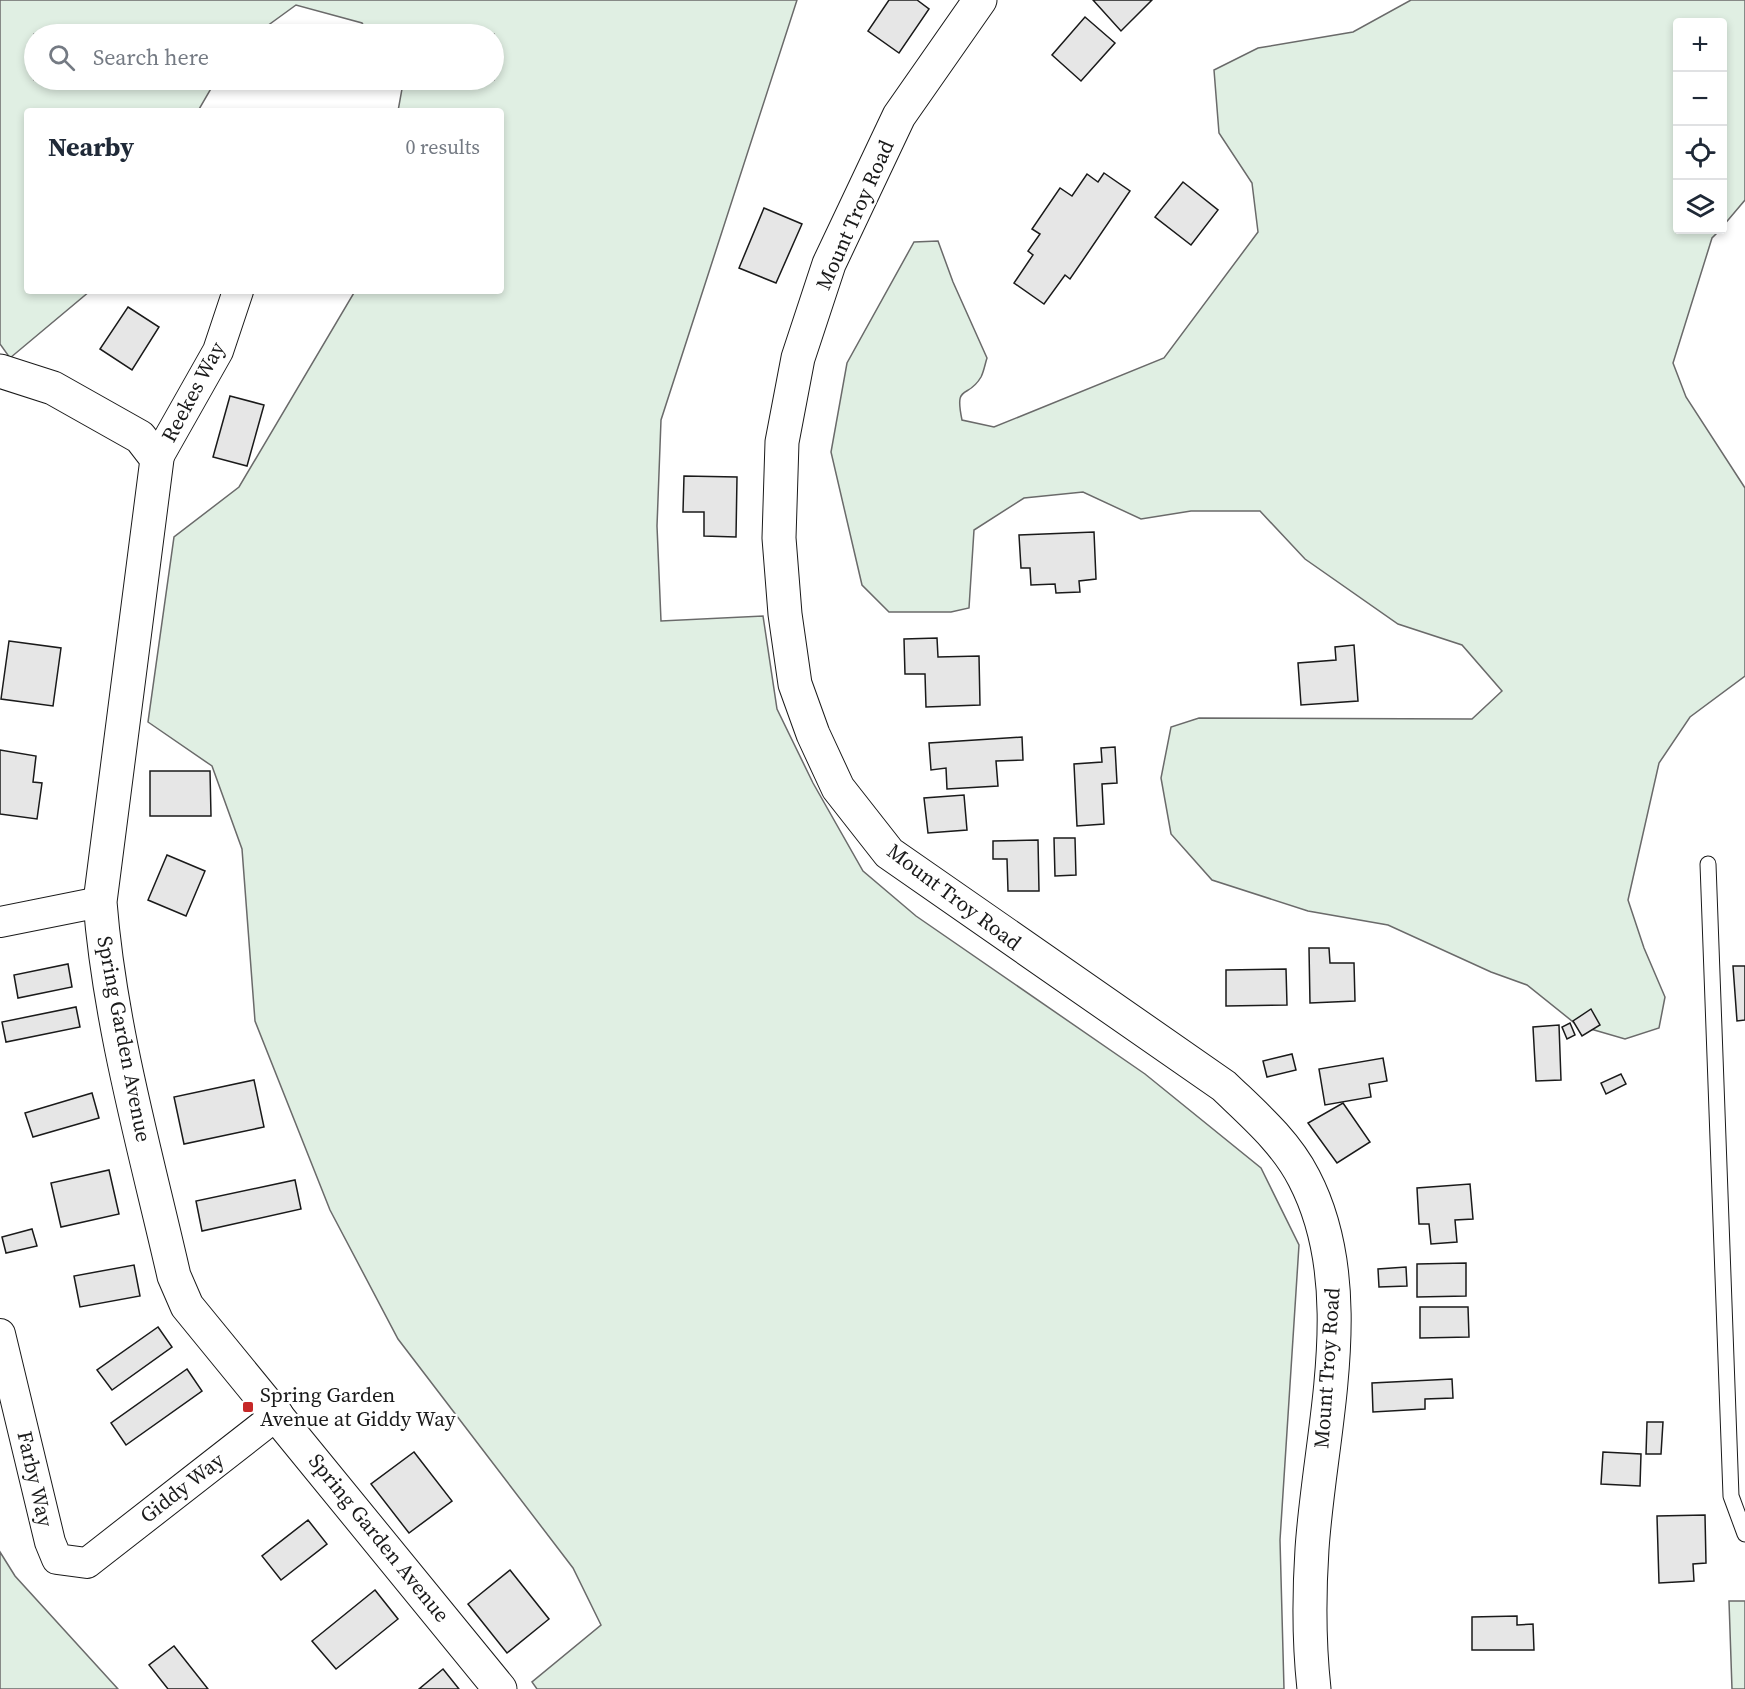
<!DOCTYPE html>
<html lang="en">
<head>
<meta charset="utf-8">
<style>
  :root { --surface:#fff; --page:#f6f6f7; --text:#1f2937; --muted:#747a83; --line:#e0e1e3 }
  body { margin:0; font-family:"Source Serif 4",serif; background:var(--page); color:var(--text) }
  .controls { position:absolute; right:18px; top:18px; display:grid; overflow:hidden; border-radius:6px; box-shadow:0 3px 9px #0003 }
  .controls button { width:54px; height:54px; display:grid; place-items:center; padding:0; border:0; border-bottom:2px solid var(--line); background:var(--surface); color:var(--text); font:30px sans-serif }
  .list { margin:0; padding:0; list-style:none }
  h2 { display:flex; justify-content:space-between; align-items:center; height:78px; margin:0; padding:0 24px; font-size:26px }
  h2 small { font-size:20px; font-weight:400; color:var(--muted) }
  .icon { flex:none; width:33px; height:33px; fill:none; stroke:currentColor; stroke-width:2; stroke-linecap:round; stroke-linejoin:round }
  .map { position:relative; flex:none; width:1745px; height:1689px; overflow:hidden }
  .search { position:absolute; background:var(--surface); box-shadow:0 3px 9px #0003; left:24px; top:24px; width:480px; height:66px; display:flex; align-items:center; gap:15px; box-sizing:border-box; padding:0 21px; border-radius:33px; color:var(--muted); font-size:22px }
  .panel { position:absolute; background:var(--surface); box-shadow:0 3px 9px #0003; left:24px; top:108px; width:480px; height:186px; border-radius:6px }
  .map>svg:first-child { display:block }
</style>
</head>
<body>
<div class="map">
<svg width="1745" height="1689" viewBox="0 0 1745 1689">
  <rect width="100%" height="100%" fill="#fff"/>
  <g fill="#e0efe3" stroke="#6a6a6a" stroke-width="1.5">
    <polygon points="0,0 797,0 661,420 657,526 661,621 763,616 777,709 813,783 863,871 916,916 1145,1074 1261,1168 1299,1245 1280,1540 1284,1689 537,1689 532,1682 601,1625 573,1568 398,1339 330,1210 255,1021 242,849 212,766 148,722 174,537 239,487 355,291 501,291 501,111 398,111 402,89 396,80 494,80 494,34 369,34 362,23 296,5 256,34 34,34 34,80 216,80 198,111 27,111 27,291 90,291 10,358 0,344"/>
    <path d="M1411,0H1745V200L1723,226L1722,22H1678V230H1720L1712,238L1673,363L1686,397L1745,488V676L1690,717L1659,763L1628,900L1644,948L1665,997L1659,1028L1625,1039L1577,1025L1527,985L1491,972L1388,925L1308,911L1212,880L1171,834L1161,778L1171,727L1199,718L1472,719L1502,691L1462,645L1398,624L1305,559L1260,511H1191L1141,519L1083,492L1024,498L974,530L969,608L951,612H889L862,585L831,452L847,363L914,242L938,241L953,282L987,358C985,364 984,371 981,377C968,400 954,382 962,420L994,427L1164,358L1258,232L1252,183L1219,133L1214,70L1258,48L1353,32Z"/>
    <polygon points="0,1552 15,1576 118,1689 0,1689"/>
    <polygon points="1729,1601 1745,1601 1745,1689 1732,1689"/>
  </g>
  <g fill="#e6e6e6" stroke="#1a1a1a" stroke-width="1.5">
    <polygon points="889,0 917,0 929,9 899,53 868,31"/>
    <polygon points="1093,0 1152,0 1121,31"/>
    <polygon points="1085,17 1115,43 1081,81 1052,55"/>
    <polygon points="1104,173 1130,191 1070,279 1065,275 1044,304 1014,283 1033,255 1028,251 1040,234 1032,229 1060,188 1072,196 1087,174 1098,182"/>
    <polygon points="1183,182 1218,210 1191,245 1155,217"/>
    <polygon points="764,208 802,224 776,283 739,268"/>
    <polygon points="128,307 159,327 132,370 100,349"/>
    <polygon points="230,396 264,405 247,466 213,457"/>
    <polygon points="684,476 737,477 736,537 704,536 704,512 683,512"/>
    <polygon points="1094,532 1096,579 1079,581 1080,592 1056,593 1055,584 1031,585 1030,568 1021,568 1019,535"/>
    <polygon points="937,638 938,657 979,656 980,705 926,707 925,674 905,674 904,639"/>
    <polygon points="9,641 61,648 53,706 1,699"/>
    <polygon points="1354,645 1358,701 1301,705 1298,663 1336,660 1335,647"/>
    <polygon points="1022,737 1023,760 996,761 998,786 947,789 946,768 931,770 929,743"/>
    <polygon points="1115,747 1117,783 1102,784 1104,824 1077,826 1074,764 1102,762 1101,748"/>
    <polygon points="0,750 36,756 33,782 42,783 37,819 0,814"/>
    <polygon points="150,771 210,771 211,816 150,816"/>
    <polygon points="964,795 967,830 928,833 924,798"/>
    <polygon points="1054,838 1075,838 1076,875 1055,876"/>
    <polygon points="1038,840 1039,891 1008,891 1007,859 993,859 993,841"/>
    <polygon points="167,855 205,871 186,916 148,900"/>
    <polygon points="1309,948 1329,948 1330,963 1354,963 1355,1001 1310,1003"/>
    <polygon points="68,964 72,987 18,998 14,975"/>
    <polygon points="1733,966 1745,966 1745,1020 1737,1021"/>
    <polygon points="1286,969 1287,1005 1226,1006 1226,970"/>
    <polygon points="76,1007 80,1027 6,1042 2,1022"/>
    <polygon points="1591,1009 1600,1025 1582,1036 1573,1021"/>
    <polygon points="1570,1023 1575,1035 1567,1039 1562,1027"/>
    <polygon points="1559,1025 1561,1080 1536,1081 1533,1027"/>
    <polygon points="1292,1054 1296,1070 1267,1077 1263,1061"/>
    <polygon points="1383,1058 1387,1081 1369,1084 1371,1097 1325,1105 1319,1069"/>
    <polygon points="1621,1074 1626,1084 1606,1094 1601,1083"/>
    <polygon points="254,1080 264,1127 184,1144 174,1097"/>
    <polygon points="92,1093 99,1118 33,1137 25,1113"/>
    <polygon points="1343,1103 1370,1142 1337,1163 1308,1123"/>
    <polygon points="109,1170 119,1214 61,1227 51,1183"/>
    <polygon points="295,1180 301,1209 202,1231 196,1201"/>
    <polygon points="1470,1184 1473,1219 1455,1220 1457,1242 1431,1244 1429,1224 1419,1224 1417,1188"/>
    <polygon points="32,1229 37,1246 6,1253 2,1237"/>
    <polygon points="1466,1263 1466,1296 1417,1297 1417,1264"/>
    <polygon points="134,1265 140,1296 80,1307 74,1276"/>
    <polygon points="1406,1267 1407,1286 1379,1287 1378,1269"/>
    <polygon points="1420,1307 1468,1307 1469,1337 1420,1338"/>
    <polygon points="158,1327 172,1347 112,1390 97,1370"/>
    <polygon points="187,1369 202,1391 126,1445 111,1423"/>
    <polygon points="1452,1379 1453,1398 1425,1399 1425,1409 1373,1412 1372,1383"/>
    <polygon points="1647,1422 1663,1422 1661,1454 1646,1454"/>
    <polygon points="414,1452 452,1501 409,1533 371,1484"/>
    <polygon points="1603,1452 1641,1454 1640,1486 1601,1484"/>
    <polygon points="1705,1515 1706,1563 1693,1564 1694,1581 1659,1583 1657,1516"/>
    <polygon points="308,1520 327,1544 281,1580 262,1556"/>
    <polygon points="510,1570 549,1619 507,1653 468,1604"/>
    <polygon points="375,1590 398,1619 336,1669 312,1641"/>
    <polygon points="1517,1616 1517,1625 1533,1624 1534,1650 1472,1650 1472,1617"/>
    <polygon points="174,1646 208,1689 168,1689 149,1665"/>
    <polygon points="443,1669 459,1689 419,1689"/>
  </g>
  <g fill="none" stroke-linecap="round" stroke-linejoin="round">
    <defs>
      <polyline id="service" points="1708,864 1731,1496 1745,1534"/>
      <g id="minor">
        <polyline points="157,459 218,351 238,291"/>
        <polyline points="0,922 100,902"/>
        <polyline points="0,1334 50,1542 57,1559 87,1563 278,1414"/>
      </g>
      <g id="tertiary">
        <path d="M980,0L899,116L829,264L798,358L782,442L779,538L785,614L795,684L813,734L838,788L889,853L1224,1086C1253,1114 1285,1141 1304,1178C1362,1289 1320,1430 1312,1549C1309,1595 1309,1643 1314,1689"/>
        <path d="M0,371L53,388L140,437L157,459L100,902C110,1028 146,1153 174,1276L187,1306L500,1689"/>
      </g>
    </defs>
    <use href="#service" stroke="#1a1a1a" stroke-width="17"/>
    <use href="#minor" stroke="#1a1a1a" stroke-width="32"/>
    <use href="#tertiary" stroke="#1a1a1a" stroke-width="35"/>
    <use href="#service" stroke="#fff" stroke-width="15"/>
    <use href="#minor" stroke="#fff" stroke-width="30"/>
    <use href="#tertiary" stroke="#fff" stroke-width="33"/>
  </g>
  <rect fill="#c62828" stroke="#fff" stroke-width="2" x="242" y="1401" width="12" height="12" rx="3"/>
  <g text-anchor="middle" stroke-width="4.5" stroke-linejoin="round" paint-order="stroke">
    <g font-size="21" fill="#1a1a1a" stroke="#fff">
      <text transform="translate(855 215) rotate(-66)" y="7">Mount Troy Road</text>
      <text transform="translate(193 392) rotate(-62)" y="7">Reekes Way</text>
      <text transform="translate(954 897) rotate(37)" y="7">Mount Troy Road</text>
      <text transform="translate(124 1039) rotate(79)" y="7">Spring Garden Avenue</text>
      <text transform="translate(1327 1368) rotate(-86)" y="7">Mount Troy Road</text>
      <text transform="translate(35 1479) rotate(77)" y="7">Farby Way</text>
      <text transform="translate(182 1488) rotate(-38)" y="7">Giddy Way</text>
      <text transform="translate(379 1538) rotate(51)" y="7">Spring Garden Avenue</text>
    </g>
    <g font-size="21" fill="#1a1a1a" stroke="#fff" text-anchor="start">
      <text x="260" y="1402">Spring Garden<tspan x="260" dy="24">Avenue at Giddy Way</tspan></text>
    </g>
  </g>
</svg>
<div class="controls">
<button>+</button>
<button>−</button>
<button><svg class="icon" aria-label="locate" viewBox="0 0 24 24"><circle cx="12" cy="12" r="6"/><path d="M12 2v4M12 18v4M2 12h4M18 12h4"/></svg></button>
<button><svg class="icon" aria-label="layers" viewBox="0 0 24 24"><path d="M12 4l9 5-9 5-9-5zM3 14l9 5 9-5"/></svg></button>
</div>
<div class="search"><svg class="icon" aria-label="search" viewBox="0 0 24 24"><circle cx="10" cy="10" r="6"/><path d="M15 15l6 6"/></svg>Search here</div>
<section class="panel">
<h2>Nearby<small>0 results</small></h2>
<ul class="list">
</ul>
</section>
</div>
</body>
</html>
